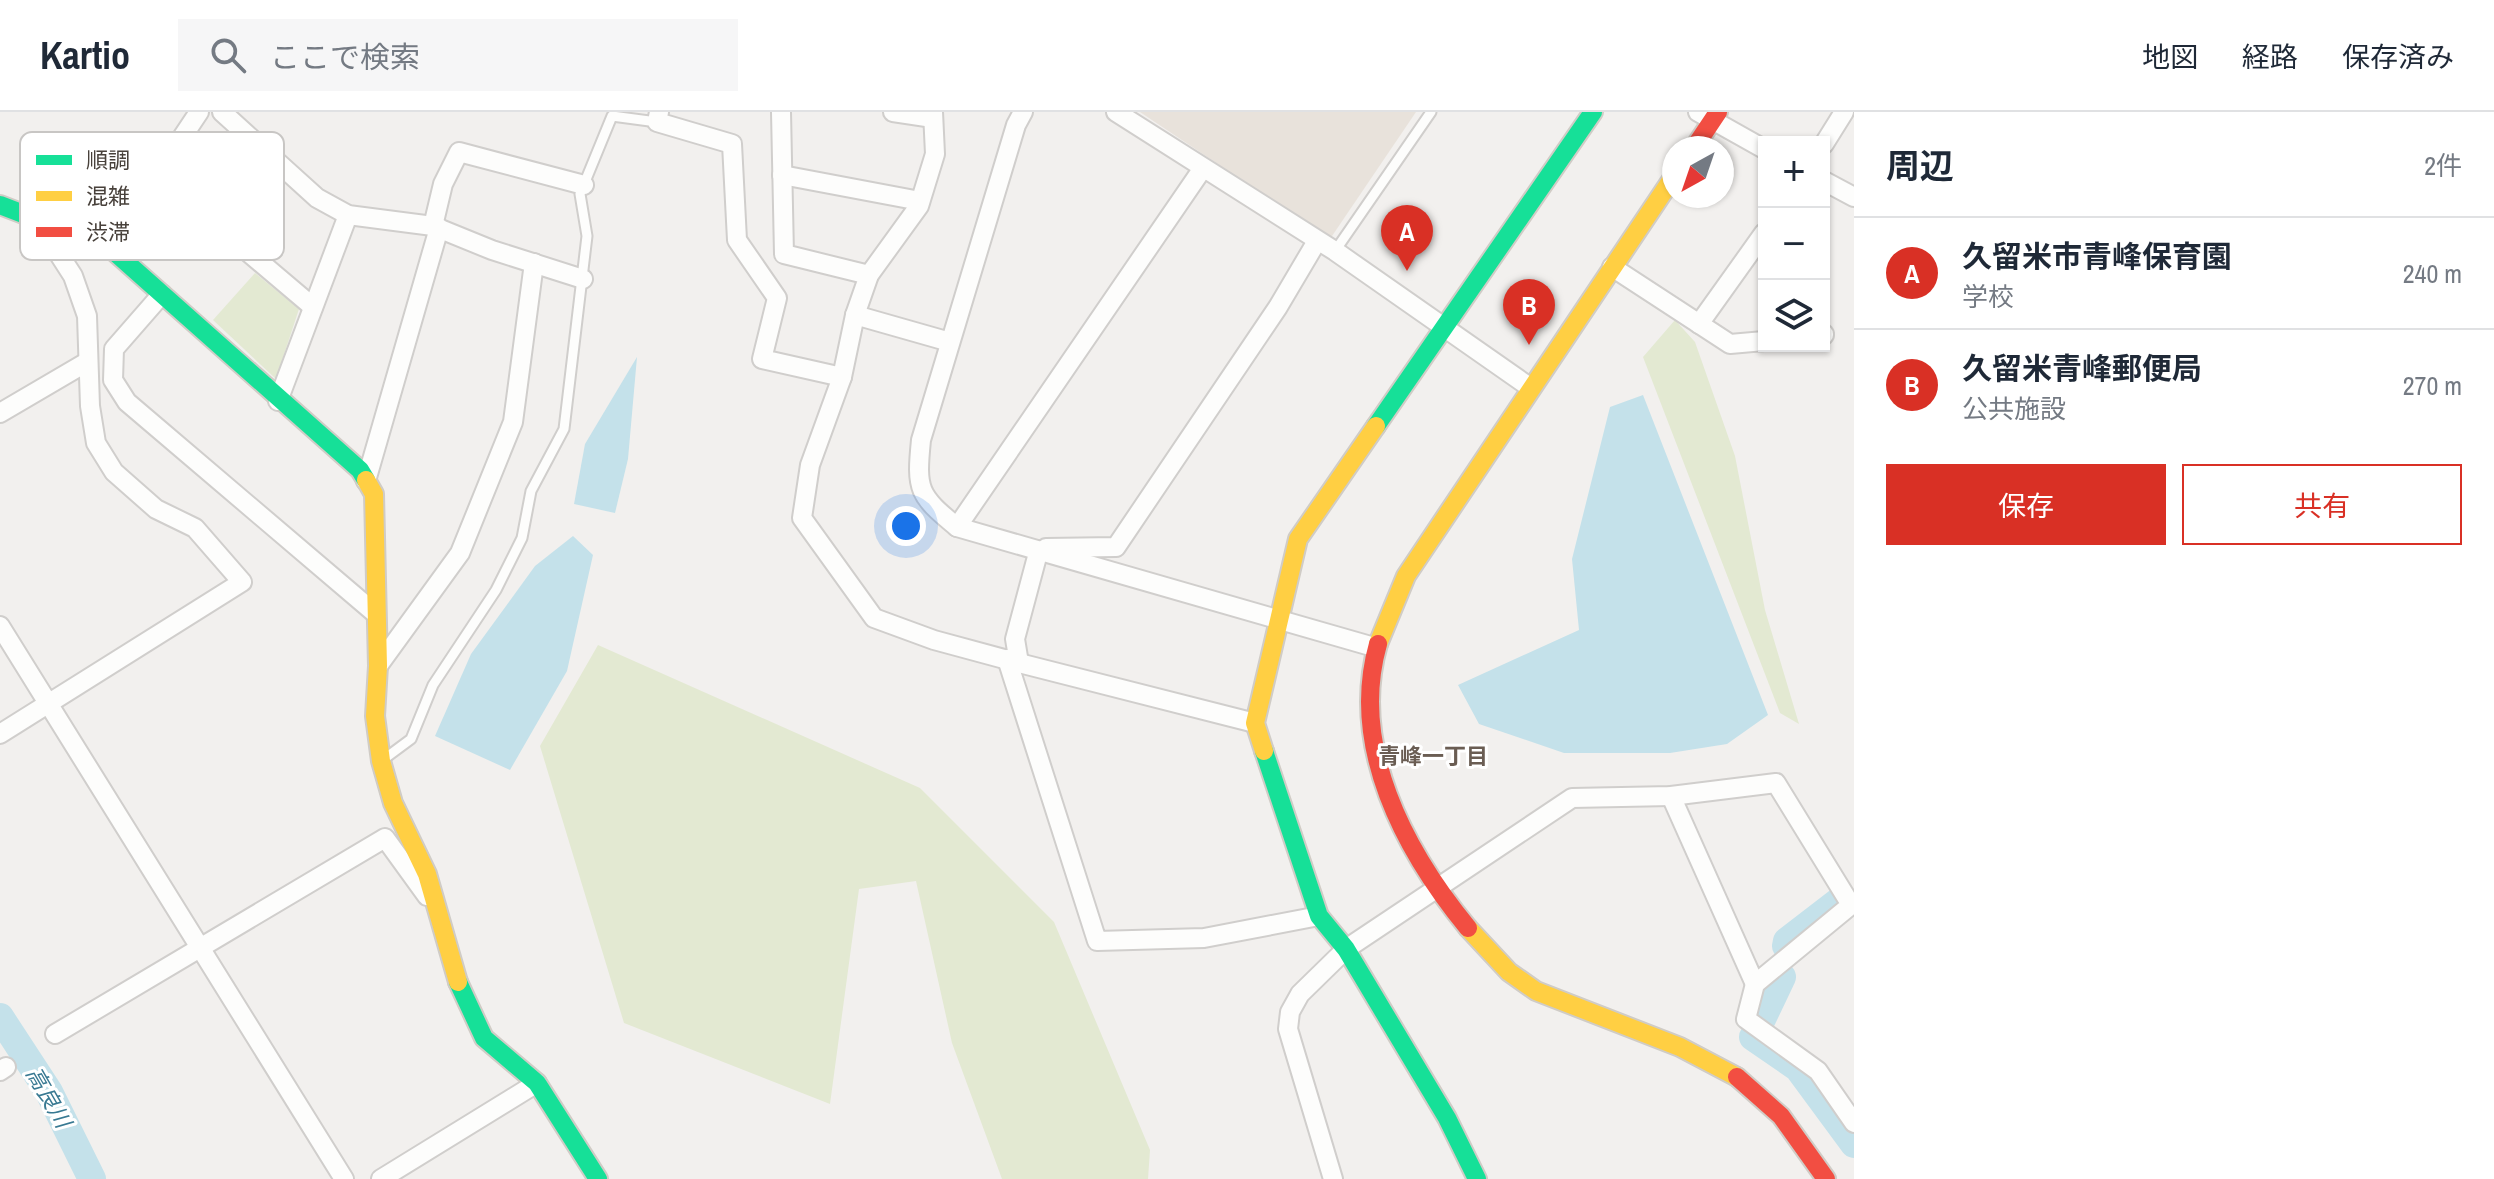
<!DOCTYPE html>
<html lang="ja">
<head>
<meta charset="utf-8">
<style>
  :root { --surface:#fff; --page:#f6f6f7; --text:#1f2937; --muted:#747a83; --line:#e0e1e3; --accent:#d93025 }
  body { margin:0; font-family:"Archivo Narrow","Noto Sans JP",sans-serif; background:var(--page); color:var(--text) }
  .controls { position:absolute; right:24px; top:24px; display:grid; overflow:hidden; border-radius:0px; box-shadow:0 2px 6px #0004 }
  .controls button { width:72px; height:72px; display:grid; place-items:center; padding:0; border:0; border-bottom:2px solid var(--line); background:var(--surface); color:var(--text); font:40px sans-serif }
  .compass { position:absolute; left:1662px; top:24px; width:72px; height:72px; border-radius:50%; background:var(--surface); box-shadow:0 2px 6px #0004; rotate:220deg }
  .you { position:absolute; left:906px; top:414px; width:28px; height:28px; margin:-20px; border:6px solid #fff; border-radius:50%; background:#1a73e8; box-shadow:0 0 0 12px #1a73e833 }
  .badge { display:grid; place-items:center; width:52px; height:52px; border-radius:50%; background:var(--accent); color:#fff; font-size:26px; font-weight:700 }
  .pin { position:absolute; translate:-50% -66px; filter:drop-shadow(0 2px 4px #0008) }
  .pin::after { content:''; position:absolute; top:42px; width:28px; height:24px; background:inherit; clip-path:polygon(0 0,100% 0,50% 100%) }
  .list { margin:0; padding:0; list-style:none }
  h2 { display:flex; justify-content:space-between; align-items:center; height:104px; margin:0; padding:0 32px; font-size:34px }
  h2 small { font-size:26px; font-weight:400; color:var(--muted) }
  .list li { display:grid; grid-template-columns:52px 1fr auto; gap:24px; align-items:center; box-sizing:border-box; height:112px; padding:0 32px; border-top:2px solid var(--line) }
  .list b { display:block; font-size:30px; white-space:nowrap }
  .list p { margin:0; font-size:26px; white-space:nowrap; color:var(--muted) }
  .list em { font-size:26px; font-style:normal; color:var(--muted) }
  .actions { display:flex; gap:16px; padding:24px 32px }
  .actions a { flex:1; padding:18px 0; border:2px solid var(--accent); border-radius:0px; text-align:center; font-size:28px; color:var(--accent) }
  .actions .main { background:var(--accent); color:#fff }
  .icon { flex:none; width:44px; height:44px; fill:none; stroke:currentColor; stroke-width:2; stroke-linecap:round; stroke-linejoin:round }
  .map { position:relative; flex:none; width:1854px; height:1067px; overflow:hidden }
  header { display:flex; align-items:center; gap:48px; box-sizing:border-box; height:112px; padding:0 40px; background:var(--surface); border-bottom:2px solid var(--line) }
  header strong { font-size:38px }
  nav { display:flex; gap:44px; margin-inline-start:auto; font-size:28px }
  .search { width:560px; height:72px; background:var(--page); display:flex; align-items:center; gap:20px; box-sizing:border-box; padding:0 28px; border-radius:0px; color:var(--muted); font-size:30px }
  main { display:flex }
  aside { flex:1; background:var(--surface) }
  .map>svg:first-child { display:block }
</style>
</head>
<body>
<header>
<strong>Kartio</strong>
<div class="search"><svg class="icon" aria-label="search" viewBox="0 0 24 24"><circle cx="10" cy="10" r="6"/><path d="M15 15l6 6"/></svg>ここで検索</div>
<nav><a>地図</a><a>経路</a><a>保存済み</a></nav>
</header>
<main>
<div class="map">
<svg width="1854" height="1067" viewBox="0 0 1854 1067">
  <rect width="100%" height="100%" fill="#f2f0ee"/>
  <polygon fill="#e8e2db" points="1140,0 1416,0 1330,127"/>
  <g fill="#e3e9d2">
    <polygon points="255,161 299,197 276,267 213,208"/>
    <polygon points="1675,208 1695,230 1735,344 1765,498 1799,612 1780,601 1643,245"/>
    <polygon points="598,533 920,676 1054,810 1150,1038 1148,1067 1002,1067 952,931 916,769 859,777 830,992 624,911 540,634"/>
  </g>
  <g fill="#c4e1ea">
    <polygon points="637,245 628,347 615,401 574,392 585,332"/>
    <polygon points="1643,283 1768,603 1727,632 1670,641 1564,641 1479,612 1458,573 1579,518 1572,447 1610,295"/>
    <polygon points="573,424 593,443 567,559 510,658 435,624 471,542 535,454"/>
  </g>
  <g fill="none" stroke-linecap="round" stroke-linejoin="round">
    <g stroke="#c4e1ea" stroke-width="28">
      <polyline points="1786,834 1787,829 1839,789"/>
      <polyline points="0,905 49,980 92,1067"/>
      <polyline points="1762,907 1782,865"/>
      <polyline points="1753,925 1798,956 1854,1032"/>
    </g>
    <defs>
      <g id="lane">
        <polyline points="1335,139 1431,0"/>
        <polyline points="384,647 411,627 433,573 496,478 522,426 531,379 564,317 587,124 580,82 612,4 657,10"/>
      </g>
      <g id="street">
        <polyline points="222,0 317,86 348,103 433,114 492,138 583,167"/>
        <polyline points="659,0 657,10 732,32 737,128 777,186 762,247 842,265"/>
        <polyline points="781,0 784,142 869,163"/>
        <polyline points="893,0 933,6"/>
        <polyline points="933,0 935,42 919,94 869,163 855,203 842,265 810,353 802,406 874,506 934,528 1019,551 1255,611"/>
        <path d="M1023,0L1016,13L921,328C916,378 918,383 957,415L1374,535"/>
        <polyline points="1116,0 1335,139 1531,276"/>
        <polyline points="1698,0 1764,37"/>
        <polyline points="1824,32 1844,0"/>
        <polyline points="157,63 313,195"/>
        <polyline points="782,63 920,89"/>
        <polyline points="1824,69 1854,85"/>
        <polyline points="433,114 443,72 459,40 584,73"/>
        <polyline points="109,135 199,0"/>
        <polyline points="1612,155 1730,232 1764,229"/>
        <polyline points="162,182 114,237 113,268 127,290 376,502"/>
        <polyline points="855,203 950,230"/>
        <polyline points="1699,212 1764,121"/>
        <polyline points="1824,222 1824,223"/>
        <polyline points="278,289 348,103"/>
        <polyline points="0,301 87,250"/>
        <polyline points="366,369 439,116"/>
        <polyline points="957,415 1203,56"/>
        <polyline points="1046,436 1116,435 1278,195 1317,129"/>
        <polyline points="0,514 344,1067"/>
        <polyline points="1007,547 1097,829 1204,826 1319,804"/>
        <polyline points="1019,551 1015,527 1038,441"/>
        <polyline points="378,554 460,441 513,310 534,151"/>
        <polyline points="0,622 242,470 195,416 156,397 114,360 96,331 90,294 87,204 73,164 44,119 47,109"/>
        <polyline points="1671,684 1755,872"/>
        <polyline points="55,922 385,726 427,784"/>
        <polyline points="0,959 6,955"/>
        <polyline points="381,1067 537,971"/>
        <polyline points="1333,1067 1288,917 1290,900 1300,882 1346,837 1572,686 1671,684 1776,671 1851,793 1755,872 1746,907 1818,959 1854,1011"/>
      </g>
      <g id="fast">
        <polyline points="0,93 109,135 360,358 366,368"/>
        <polyline points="1376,314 1593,0"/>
        <polyline points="1264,639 1319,804 1346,837 1447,1006 1477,1067"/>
        <polyline points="458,870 484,926 537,971 598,1067"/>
      </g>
      <g id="slow">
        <polyline points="366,368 374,382 378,554 375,604 381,649 393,691 427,762 458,870"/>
        <polyline points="1378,532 1406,464 1674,64"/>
        <polyline points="1264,639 1255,611 1298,427 1376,314"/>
        <polyline points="1468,816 1509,860 1536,879 1680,935 1737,965"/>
      </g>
      <g id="jam">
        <polyline points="1694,36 1718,0"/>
        <path d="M1378,532C1349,634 1404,738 1468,816"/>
        <polyline points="1737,965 1781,1004 1826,1067"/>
      </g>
    </defs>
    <use href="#lane" stroke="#d0cecc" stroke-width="13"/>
    <use href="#street" stroke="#d0cecc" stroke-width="22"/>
    <use href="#fast" stroke="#d0ccc6" stroke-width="22"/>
    <use href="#slow" stroke="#d0ccc6" stroke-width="22"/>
    <use href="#jam" stroke="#d0ccc6" stroke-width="22"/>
    <use href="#lane" stroke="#fdfdfc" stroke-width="9"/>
    <use href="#street" stroke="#fdfdfc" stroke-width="18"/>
    <use href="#fast" stroke="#16e098" stroke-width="18"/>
    <use href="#slow" stroke="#ffcf43" stroke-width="18"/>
    <use href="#jam" stroke="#f24e42" stroke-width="18"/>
  </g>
  <g text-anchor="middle" stroke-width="6" stroke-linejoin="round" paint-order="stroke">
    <g font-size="22" font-weight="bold" fill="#6a5d53" stroke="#fff">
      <text x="1433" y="652">青峰一丁目</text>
    </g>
    <g font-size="22" font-style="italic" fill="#387992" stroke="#fff">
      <text transform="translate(49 985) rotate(60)" y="8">高良川</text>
    </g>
  </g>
  <rect x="20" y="20" width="264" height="128" rx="12" fill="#fff" stroke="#c8c6c4" stroke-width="2"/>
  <rect x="36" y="43" width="36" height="10" fill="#16e098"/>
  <rect x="36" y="79" width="36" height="10" fill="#ffcf43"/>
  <rect x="36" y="115" width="36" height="10" fill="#f24e42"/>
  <g font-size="22" fill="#48413b">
    <text x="86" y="56">順調</text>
    <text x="86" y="92">混雑</text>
    <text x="86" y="128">渋滞</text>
  </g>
</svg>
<div class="controls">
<button>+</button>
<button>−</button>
<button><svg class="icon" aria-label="layers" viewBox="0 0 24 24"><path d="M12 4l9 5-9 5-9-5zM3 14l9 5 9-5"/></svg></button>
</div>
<svg class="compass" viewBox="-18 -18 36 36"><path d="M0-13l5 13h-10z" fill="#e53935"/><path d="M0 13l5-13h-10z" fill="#747a83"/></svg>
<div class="you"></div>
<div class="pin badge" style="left:1407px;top:159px">A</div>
<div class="pin badge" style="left:1529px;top:233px">B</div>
</div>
<aside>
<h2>周辺<small>2件</small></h2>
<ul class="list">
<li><span class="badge">A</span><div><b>久留米市青峰保育園</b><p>学校</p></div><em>240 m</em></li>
<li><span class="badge">B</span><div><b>久留米青峰郵便局</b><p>公共施設</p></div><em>270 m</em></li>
</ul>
<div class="actions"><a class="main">保存</a><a>共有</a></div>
</aside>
</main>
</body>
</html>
